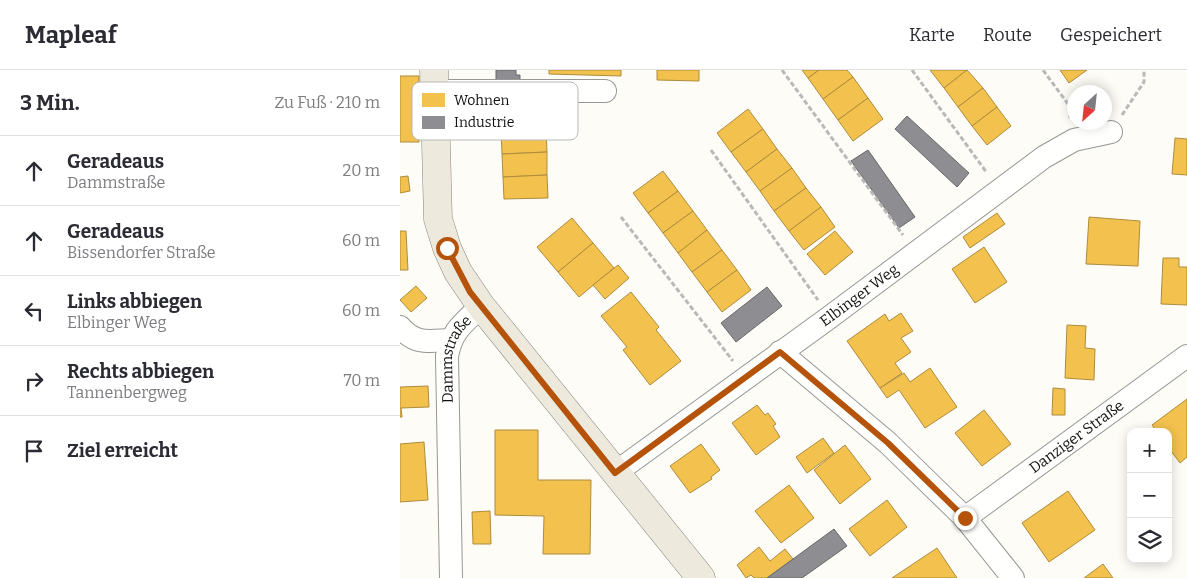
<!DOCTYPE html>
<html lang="de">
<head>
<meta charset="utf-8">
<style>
  :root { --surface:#fff; --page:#f7f7f7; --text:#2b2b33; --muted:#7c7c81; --line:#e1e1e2 }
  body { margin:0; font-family:Bitter,serif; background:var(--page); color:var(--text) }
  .controls { position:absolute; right:15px; bottom:15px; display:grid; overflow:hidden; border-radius:10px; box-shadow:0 2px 12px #0003 }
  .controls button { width:45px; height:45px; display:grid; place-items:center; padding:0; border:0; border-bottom:1px solid var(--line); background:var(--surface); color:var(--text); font:25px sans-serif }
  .compass { position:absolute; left:667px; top:15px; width:45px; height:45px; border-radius:50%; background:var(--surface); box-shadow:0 2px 12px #0003; rotate:207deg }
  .stop { position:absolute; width:15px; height:15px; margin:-11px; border:4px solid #b45309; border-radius:50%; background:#fff }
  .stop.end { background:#b45309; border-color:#fff; box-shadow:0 1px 5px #0008 }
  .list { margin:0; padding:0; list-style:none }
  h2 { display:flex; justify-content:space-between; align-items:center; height:65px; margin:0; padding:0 20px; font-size:21px }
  h2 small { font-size:16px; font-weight:400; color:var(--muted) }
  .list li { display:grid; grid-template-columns:32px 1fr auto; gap:15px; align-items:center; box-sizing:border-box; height:70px; padding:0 20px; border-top:1px solid var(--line) }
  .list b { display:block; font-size:19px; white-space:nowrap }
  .list p { margin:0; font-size:16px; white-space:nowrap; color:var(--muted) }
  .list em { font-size:16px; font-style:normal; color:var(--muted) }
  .icon { flex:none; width:28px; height:28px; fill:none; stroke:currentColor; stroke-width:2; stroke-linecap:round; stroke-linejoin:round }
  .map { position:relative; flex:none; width:787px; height:508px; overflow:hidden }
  header { display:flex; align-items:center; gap:30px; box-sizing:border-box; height:70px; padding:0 25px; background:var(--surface); border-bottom:1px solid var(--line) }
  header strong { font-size:24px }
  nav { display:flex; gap:28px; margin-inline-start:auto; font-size:18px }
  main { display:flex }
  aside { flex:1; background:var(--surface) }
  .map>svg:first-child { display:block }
</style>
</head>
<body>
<header>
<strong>Mapleaf</strong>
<nav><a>Karte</a><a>Route</a><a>Gespeichert</a></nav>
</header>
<main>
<aside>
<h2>3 Min.<small>Zu Fuß · 210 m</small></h2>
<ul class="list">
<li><svg class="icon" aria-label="ahead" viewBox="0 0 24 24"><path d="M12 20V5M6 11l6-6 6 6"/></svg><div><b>Geradeaus</b><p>Dammstraße</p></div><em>20 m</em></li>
<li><svg class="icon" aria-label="ahead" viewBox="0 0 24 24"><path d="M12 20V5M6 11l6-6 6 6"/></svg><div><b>Geradeaus</b><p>Bissendorfer Straße</p></div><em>60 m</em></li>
<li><svg class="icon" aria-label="left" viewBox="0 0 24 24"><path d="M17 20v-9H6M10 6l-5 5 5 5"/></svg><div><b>Links abbiegen</b><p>Elbinger Weg</p></div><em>60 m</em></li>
<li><svg class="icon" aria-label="right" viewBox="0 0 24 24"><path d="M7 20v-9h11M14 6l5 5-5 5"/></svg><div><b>Rechts abbiegen</b><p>Tannenbergweg</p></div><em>70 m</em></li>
<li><svg class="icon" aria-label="arrive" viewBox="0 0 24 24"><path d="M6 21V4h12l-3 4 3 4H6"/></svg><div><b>Ziel erreicht</b></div></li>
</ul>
</aside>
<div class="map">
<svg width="787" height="508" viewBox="0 0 787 508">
  <rect width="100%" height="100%" fill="#fdfcf7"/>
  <g fill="#f2c14e" stroke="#ae8c3c">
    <polygon points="149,0 221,0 221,6 149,4"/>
    <polygon points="257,0 299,0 299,11 257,10"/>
    <polygon points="402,0 419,0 408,8"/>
    <polygon points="419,0 447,0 453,7 423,29 408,8"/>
    <polygon points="530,0 567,0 544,18"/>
    <polygon points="567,0 583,18 558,37 544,18"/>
    <polygon points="660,0 687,0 669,13"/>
    <rect x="0" y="6" width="19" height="66"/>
    <polygon points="453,7 468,28 438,50 423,29"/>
    <polygon points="583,18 597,37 572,56 558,37"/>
    <polygon points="468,28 483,49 453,71 438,50"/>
    <polygon points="597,37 611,56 587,75 572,56"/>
    <polygon points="348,39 363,59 331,82 317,63"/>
    <polygon points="363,59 377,79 346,102 331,82"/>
    <polygon points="146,60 147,82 102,84 101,61"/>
    <polygon points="775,68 787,69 787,105 772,104"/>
    <polygon points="377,79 392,98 360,121 346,102"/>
    <polygon points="147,82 147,105 103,107 102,84"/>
    <polygon points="392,98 406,118 374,141 360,121"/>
    <polygon points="263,101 278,121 248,143 233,123"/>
    <polygon points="147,105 148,128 104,129 103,107"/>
    <polygon points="8,106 10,121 0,123 0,107"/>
    <polygon points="406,118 421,137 389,161 374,141"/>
    <polygon points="278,121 293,141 263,163 248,143"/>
    <polygon points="421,137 435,157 404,180 389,161"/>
    <polygon points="293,141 307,160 278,183 263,163"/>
    <polygon points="597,143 605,154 570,178 563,167"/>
    <polygon points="689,147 740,151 738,196 686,194"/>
    <polygon points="172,148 193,173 158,202 137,177"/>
    <polygon points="307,160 322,180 292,202 278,183"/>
    <polygon points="0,161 6,161 8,200 0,200"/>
    <polygon points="435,161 453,182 425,205 407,184"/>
    <polygon points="193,173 214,198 179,227 158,202"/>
    <polygon points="584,177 607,212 575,233 552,199"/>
    <polygon points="322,180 337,200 307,222 292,202"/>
    <polygon points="763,188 779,188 779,197 787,197 787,235 761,234"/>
    <polygon points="218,195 229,208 205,229 193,215"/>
    <polygon points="337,200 351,220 322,242 307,222"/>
    <polygon points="16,216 27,228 11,242 0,230"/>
    <polygon points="231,222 259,257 256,260 281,291 250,315 223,280 227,277 201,246"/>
    <polygon points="501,243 513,261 501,268 511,282 495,293 502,303 480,318 447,271 485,244 489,251"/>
    <polygon points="667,255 686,256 685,278 695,279 694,310 665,308"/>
    <polygon points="530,298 557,337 525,358 499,320 487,328 480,318 504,303 510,312"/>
    <polygon points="28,316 29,337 1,338 2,347 0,347 0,317"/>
    <polygon points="653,318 665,319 665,345 652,345"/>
    <polygon points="787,329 787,387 780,393 768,377 768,362 757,362 752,355"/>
    <polygon points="357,335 365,345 368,343 376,354 373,356 380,367 356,385 332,353"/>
    <polygon points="584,340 611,374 582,396 555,363"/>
    <polygon points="95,360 138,360 138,410 191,410 190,484 143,484 144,446 95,445"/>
    <polygon points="423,368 434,383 407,403 396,387"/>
    <polygon points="24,372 28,430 0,432 0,374"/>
    <polygon points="301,374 320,400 311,407 312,409 290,423 270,396"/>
    <polygon points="445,375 471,409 440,434 414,400"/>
    <polygon points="389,415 414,448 381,473 355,441"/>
    <polygon points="668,421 695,460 649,492 622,453"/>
    <polygon points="487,430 507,457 470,486 449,459"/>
    <polygon points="90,441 91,474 73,474 72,442"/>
    <polygon points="359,477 370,491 385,479 393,489 367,508 354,508 351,505 346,508 337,495"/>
    <polygon points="537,478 557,508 492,508"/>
    <polygon points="703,494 713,508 684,508"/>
  </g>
  <g fill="#8d8d92" stroke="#68686b">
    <polygon points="96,0 116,0 116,5 120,5 120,16 96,15"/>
    <polygon points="507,46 569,103 557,117 495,59"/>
    <polygon points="468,80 515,147 499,158 451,91"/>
    <polygon points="367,217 382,236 336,272 321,253"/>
    <polygon points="434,459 447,476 402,508 367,508"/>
  </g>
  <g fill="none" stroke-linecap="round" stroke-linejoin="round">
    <defs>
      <g id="minor">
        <polyline points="34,21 205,21"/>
        <path d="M0,257C16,275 28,271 50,270"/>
        <polyline points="380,282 488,373 565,448 613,508"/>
        <path id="s1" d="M215,403L430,247L644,87L674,70L711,62"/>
        <path id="s2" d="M565,448L787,286"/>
        <path id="s3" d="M51,508L47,286C52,260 63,254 81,236"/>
      </g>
      <polyline id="major" points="34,0 38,149 47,178 58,202 81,236 301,508"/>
    </defs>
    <use href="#minor" stroke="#979795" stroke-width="24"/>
    <use href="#major" stroke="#858482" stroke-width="29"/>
    <g stroke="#b9b9b8" stroke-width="3" stroke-dasharray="5 2.5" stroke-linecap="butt">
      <polyline points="382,0 503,165"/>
      <polyline points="512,0 587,103"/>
      <polyline points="643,0 668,34 670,48"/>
      <polyline points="722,45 744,12 744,0"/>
      <polyline points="311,80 418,230"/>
      <polyline points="221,147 333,291"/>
    </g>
    <use href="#minor" stroke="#fffffe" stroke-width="22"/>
    <use href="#major" stroke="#ede9dc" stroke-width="28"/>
  </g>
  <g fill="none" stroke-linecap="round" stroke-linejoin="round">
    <polyline stroke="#b45309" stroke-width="6" points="47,178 70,222 215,403 380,282 488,373 565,448"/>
  </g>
  <g text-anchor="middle" stroke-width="5" stroke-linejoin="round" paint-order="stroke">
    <g font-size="15" fill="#111" stroke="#fff">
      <text dy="5" stroke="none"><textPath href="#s1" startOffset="302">Elbinger Weg</textPath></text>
      <text dy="5" stroke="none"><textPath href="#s3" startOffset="221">Dammstraße</textPath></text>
      <text dy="5" stroke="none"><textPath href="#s2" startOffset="138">Danziger Straße</textPath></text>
    </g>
  </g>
  <rect x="12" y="12" width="166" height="58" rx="8" fill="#fff" stroke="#b8b8b8" stroke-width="1"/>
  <rect x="22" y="23" width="23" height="14" fill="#f2c14e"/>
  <rect x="22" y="46" width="23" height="13" fill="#8d8d92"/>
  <g font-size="14" fill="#111">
    <text x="54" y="35">Wohnen</text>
    <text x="54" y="57">Industrie</text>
  </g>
</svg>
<div class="controls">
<button>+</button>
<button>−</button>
<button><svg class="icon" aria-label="layers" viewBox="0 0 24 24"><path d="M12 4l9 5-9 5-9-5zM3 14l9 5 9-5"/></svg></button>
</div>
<svg class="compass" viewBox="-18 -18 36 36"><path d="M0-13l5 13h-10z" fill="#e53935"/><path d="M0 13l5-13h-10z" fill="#7c7c81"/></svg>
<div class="stop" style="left:47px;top:178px"></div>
<div class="stop end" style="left:565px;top:448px"></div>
</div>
</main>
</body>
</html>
